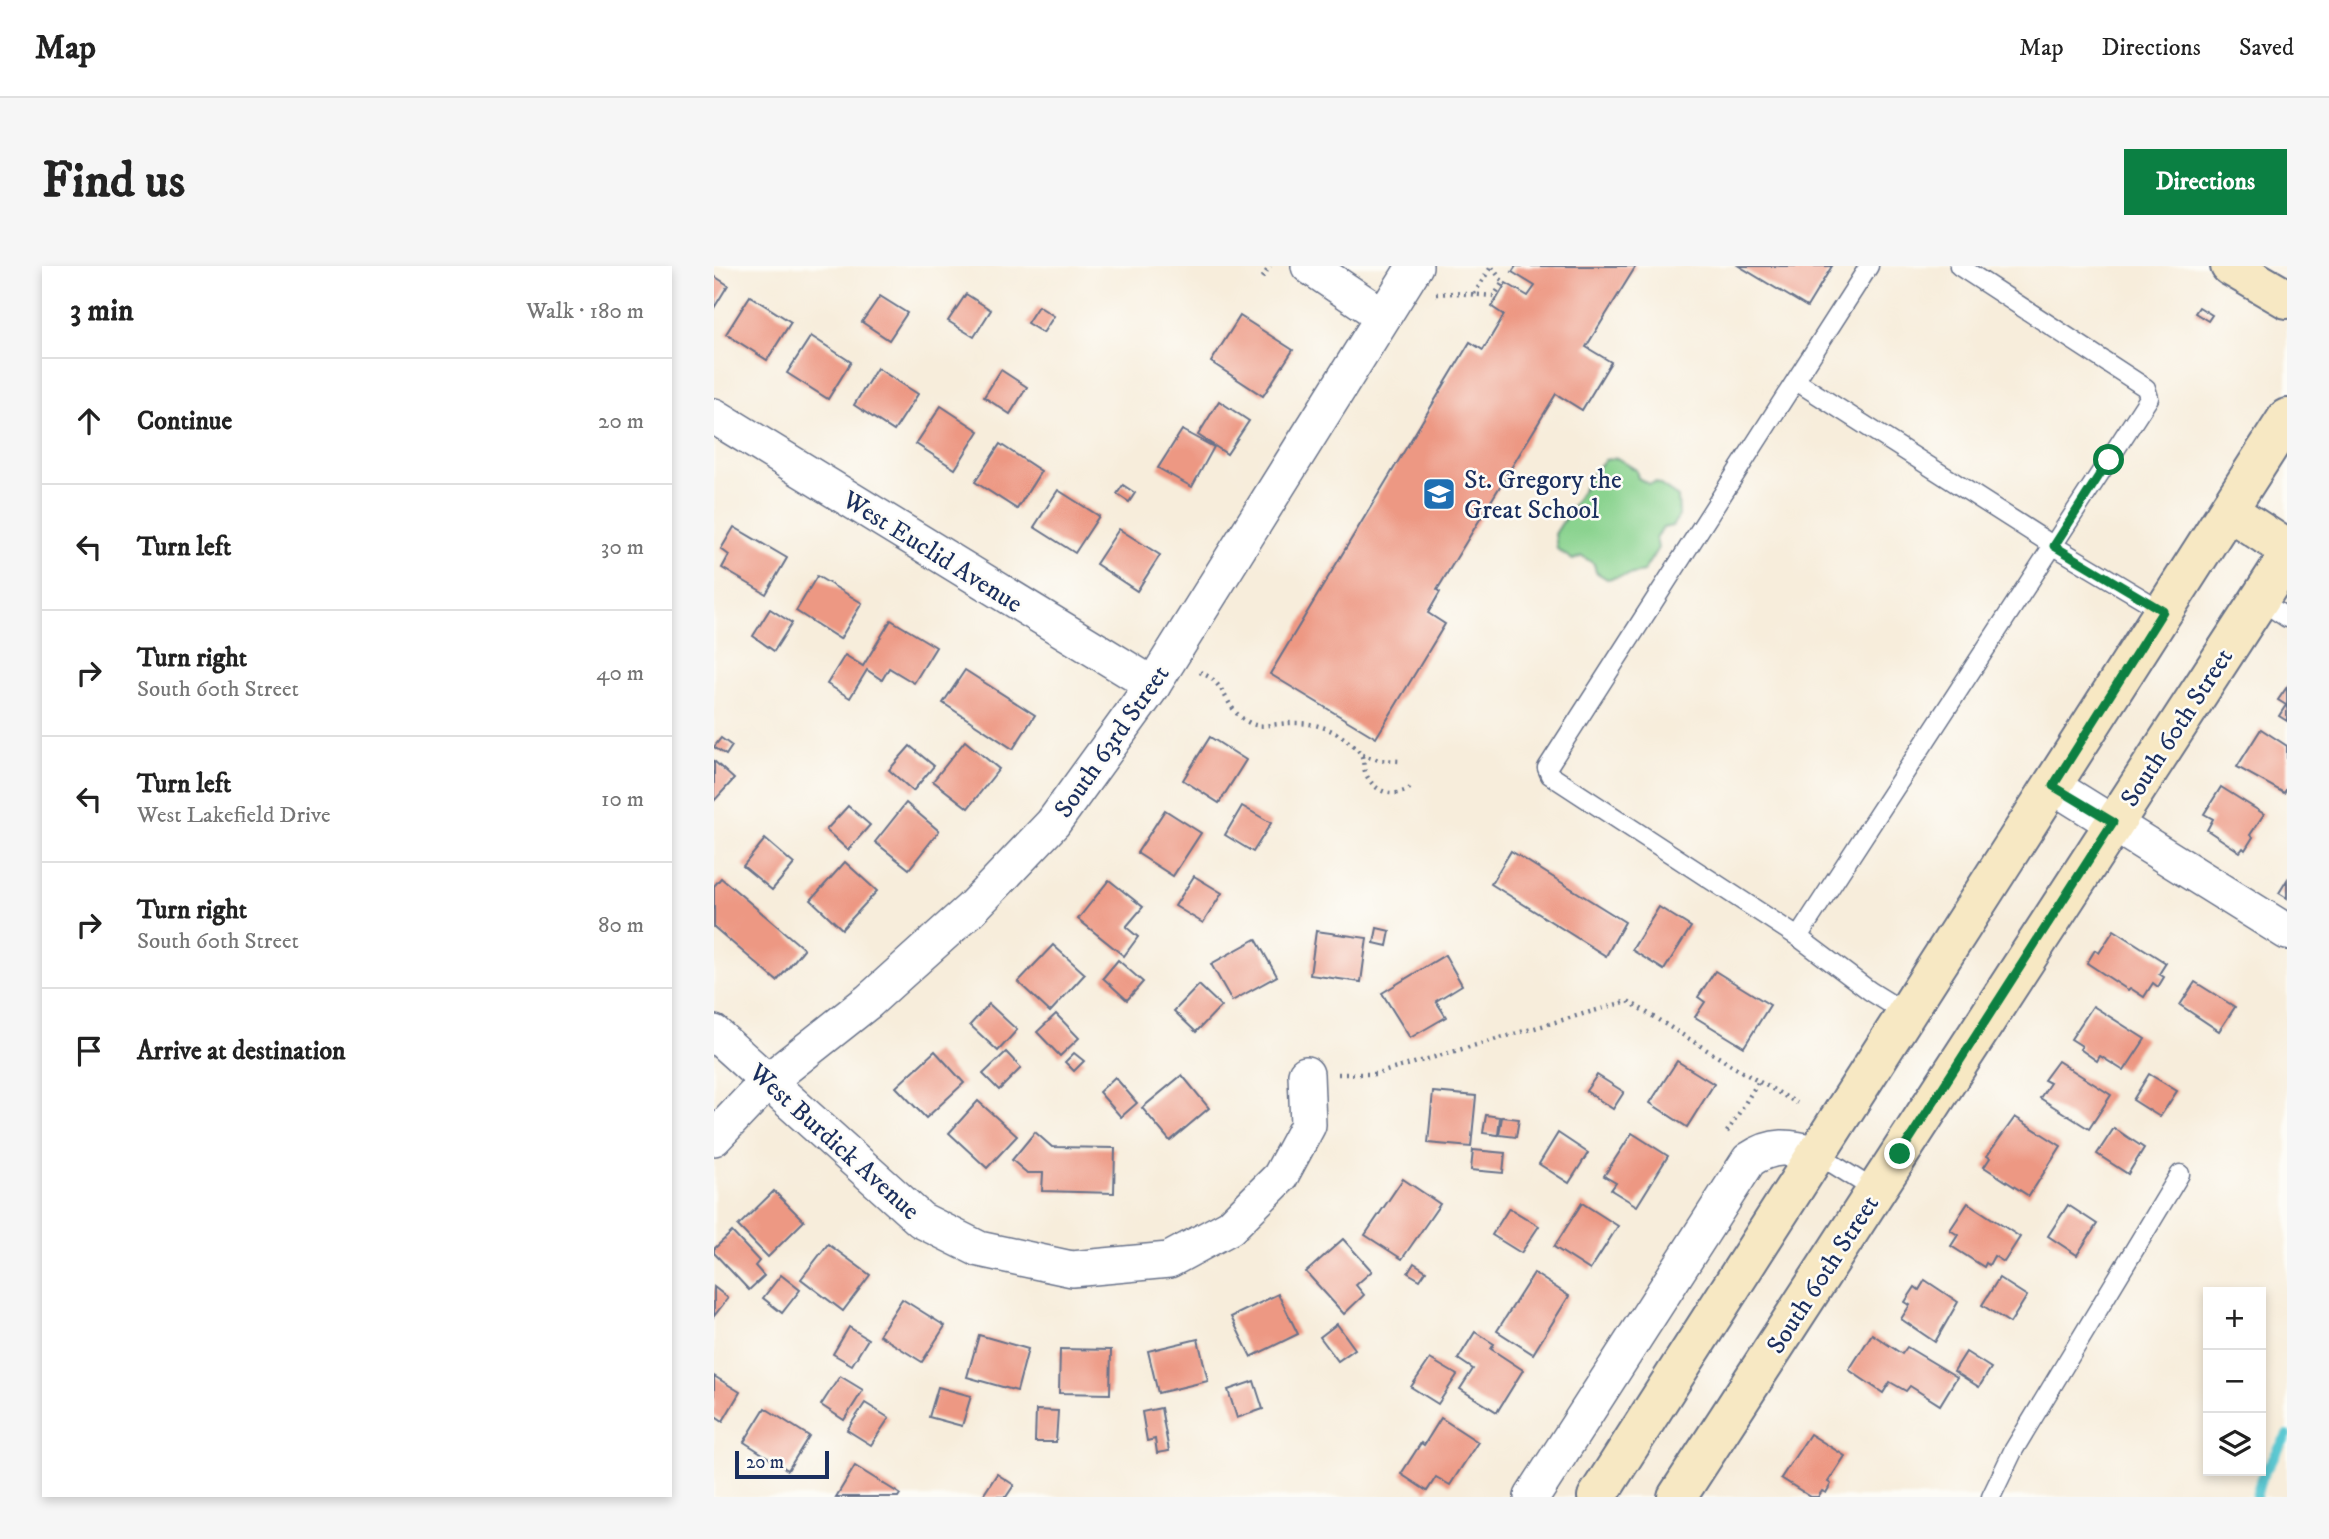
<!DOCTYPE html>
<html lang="en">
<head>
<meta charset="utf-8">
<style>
  :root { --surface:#fff; --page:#f6f6f6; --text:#222; --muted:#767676; --line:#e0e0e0; --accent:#0b8043 }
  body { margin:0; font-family:"IM FELL DW Pica",serif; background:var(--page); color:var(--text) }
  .controls { position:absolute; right:21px; bottom:21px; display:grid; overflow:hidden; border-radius:0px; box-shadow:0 4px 10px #0003 }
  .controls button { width:63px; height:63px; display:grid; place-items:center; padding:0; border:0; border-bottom:2px solid var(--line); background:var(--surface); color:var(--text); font:35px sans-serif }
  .scale { position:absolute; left:21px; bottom:18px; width:94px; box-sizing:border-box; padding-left:7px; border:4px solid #1b2f5e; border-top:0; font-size:19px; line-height:24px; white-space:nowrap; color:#1b2f5e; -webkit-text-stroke:5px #fdfcf7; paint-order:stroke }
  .stop { position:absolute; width:21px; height:21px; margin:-16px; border:5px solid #0b8043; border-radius:50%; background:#fff }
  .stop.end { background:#0b8043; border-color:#fff; box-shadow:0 2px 7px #0008 }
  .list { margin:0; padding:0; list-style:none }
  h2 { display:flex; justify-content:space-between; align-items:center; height:91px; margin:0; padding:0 28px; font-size:30px }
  h2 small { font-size:23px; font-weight:400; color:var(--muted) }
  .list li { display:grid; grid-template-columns:46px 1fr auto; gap:21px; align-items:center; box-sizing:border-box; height:126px; padding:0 28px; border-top:2px solid var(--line) }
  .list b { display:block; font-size:26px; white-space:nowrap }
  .list p { margin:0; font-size:23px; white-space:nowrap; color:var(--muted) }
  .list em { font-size:23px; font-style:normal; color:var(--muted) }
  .icon { flex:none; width:38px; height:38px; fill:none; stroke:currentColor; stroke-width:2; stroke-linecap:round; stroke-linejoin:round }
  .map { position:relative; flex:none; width:1573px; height:1231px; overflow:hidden; border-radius:0px }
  header { display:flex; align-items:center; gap:42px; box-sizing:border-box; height:98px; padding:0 35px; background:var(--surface); border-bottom:2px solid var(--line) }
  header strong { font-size:33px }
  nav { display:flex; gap:38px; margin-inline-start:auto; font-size:24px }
  .intro { display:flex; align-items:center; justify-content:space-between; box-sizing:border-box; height:168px; padding:0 42px }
  h1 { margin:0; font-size:49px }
  .button { padding:18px 32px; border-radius:0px; background:var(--accent); color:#fff; font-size:24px; font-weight:700 }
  main { display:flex; gap:42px; padding:0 42px }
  aside { flex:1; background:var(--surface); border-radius:0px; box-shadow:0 4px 10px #0003 }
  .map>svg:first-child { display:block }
</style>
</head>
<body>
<header>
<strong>Map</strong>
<nav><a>Map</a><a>Directions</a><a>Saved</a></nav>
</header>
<div class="intro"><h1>Find us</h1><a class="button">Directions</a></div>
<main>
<aside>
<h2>3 min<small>Walk · 180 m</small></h2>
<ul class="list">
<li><svg class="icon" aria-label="ahead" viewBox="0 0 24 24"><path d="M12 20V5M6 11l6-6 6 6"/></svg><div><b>Continue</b></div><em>20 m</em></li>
<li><svg class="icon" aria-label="left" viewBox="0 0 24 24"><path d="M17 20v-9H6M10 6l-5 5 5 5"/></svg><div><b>Turn left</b></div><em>30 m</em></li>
<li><svg class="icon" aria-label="right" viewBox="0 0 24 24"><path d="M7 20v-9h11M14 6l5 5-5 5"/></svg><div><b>Turn right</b><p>South 60th Street</p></div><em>40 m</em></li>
<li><svg class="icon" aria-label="left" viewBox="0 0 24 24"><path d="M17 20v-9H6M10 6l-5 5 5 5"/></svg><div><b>Turn left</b><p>West Lakefield Drive</p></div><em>10 m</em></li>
<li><svg class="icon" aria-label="right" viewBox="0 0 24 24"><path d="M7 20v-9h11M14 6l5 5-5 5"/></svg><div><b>Turn right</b><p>South 60th Street</p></div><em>80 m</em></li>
<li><svg class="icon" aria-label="arrive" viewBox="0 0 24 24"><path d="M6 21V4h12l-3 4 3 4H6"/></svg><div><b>Arrive at destination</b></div></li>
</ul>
</aside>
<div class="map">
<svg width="1573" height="1231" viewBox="0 0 1573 1231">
  <rect width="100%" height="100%" fill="#fdfcf7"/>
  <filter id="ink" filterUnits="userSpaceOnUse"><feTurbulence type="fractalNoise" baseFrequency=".0143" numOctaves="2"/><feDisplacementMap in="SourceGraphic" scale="14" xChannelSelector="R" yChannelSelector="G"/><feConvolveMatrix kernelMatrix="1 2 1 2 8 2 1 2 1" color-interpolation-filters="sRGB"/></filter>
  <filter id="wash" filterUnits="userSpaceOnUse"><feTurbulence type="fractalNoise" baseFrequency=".00686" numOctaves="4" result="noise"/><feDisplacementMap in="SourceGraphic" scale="28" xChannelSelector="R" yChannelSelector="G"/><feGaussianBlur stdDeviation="1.57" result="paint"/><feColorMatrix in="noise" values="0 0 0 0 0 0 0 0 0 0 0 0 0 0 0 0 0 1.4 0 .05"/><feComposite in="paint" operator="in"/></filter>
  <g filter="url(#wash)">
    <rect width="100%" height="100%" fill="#f7eddb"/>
    <polygon fill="#8ad38f" stroke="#528176" stroke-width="2" points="903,192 922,204 924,212 935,218 942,216 964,231 965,250 958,260 949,262 942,272 944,282 929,306 893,313 882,306 880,298 868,290 859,294 843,283 841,268 882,203 891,194"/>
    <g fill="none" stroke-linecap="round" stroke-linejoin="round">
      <polyline stroke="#5bc8d2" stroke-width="10" points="1542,1231 1547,1212 1573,1169"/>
    </g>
    <g id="blocks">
      <g fill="#ed9883">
        <polygon points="802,0 922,0 872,81 897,96 868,144 842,128 723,324 726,326 714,347 731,358 662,472 556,408 756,76 769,84 790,49 778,41 792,17 814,30 821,20 798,6"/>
        <polygon points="1025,0 1118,0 1093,41"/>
        <polygon points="0,10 14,19 0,42"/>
        <polygon points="252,28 277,44 260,71 234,55"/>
        <polygon points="36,30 77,56 53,94 12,68"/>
        <polygon points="166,30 193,47 175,74 148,56"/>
        <polygon points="324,40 340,50 329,67 313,57"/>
        <polygon points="1485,41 1498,49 1494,55 1481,47"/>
        <polygon points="526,50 579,84 549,130 497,96"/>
        <polygon points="97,70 137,96 114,133 73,107"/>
        <polygon points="163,102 204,128 180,165 140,139"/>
        <polygon points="287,104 313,121 296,148 270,131"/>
        <polygon points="505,135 535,155 513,188 484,169"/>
        <polygon points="227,140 265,165 241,203 202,178"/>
        <polygon points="468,164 500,181 478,221 444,202"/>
        <polygon points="286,178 327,205 303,243 261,216"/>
        <polygon points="409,219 421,227 415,236 403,228"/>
        <polygon points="344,224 385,250 361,287 320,261"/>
        <polygon points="20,261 73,292 52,328 8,302 15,289 7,283"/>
        <polygon points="405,263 446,289 423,325 382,298"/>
        <polygon points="103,310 148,337 126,373 82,345"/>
        <polygon points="56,343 78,357 60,385 39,370"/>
        <polygon points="177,354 222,381 200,417 175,402 168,414 153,404 136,432 113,418 131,389 149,400"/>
        <polygon points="251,404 321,449 299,483 229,437"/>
        <polygon points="1573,421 1573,455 1565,450 1572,439 1564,434"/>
        <polygon points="1547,463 1573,480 1573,522 1570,527 1523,501"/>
        <polygon points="496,471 532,494 505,537 469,514"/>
        <polygon points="7,472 18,480 12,489 0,481"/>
        <polygon points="251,475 285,503 254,542 219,515"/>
        <polygon points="196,480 220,500 199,525 175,504"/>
        <polygon points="0,495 20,513 0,535"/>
        <polygon points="1507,521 1550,548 1536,569 1539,571 1531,584 1529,582 1526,586 1493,564 1499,553 1490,548"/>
        <polygon points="192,537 225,565 195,603 161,576"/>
        <polygon points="134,540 156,559 134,584 112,564"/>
        <polygon points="528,540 557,557 539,586 511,569"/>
        <polygon points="451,544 487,567 459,610 423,587"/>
        <polygon points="51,573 80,598 58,624 29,600"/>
        <polygon points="797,585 911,656 892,690 777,618"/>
        <polygon points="131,596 163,625 128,663 97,634"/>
        <polygon points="480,610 508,627 489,657 461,640"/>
        <polygon points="7,612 90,683 63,715 0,661 0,620"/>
        <polygon points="395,614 429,641 412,661 424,671 410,690 364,653"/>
        <polygon points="1573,614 1573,632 1565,627"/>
        <polygon points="945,641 977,661 950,704 918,684"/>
        <polygon points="663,662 676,665 673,680 660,677"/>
        <polygon points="1400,664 1452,697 1445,708 1450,711 1444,721 1439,717 1430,731 1416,722 1414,724 1373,697 1381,684 1385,687"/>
        <polygon points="602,665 653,672 647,716 596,709"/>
        <polygon points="542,673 563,710 518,735 497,698"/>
        <polygon points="339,679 371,708 336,746 304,716"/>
        <polygon points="731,689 748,719 722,735 732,751 696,772 668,727"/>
        <polygon points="404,694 429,716 413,734 389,712"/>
        <polygon points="1001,705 1056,739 1030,781 981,751 991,736 984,731"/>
        <polygon points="1481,716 1521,741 1505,765 1466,739"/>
        <polygon points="485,719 507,740 482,766 460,745"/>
        <polygon points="275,738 303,764 284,785 256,759"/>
        <polygon points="1379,740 1431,773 1410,805 1386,790 1383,795 1366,783 1368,780 1357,773"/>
        <polygon points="342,748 365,772 346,790 323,766"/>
        <polygon points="221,785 250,817 212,852 182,821"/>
        <polygon points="292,786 307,802 285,824 269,808"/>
        <polygon points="360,787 370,795 360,805 351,796"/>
        <polygon points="963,795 1000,818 973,861 936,837"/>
        <polygon points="1344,795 1397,829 1375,863 1326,832 1336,817 1330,814"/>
        <polygon points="1435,808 1463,825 1446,851 1419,834"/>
        <polygon points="468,809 495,842 456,875 428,842"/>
        <polygon points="883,809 910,826 899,843 872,825"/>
        <polygon points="401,811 423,837 407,851 385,826"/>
        <polygon points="719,826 762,830 757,881 714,877"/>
        <polygon points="264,835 303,870 273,902 235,867"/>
        <polygon points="772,849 786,851 784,869 769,867"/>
        <polygon points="788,851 805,853 802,871 785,869"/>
        <polygon points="1301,851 1347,880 1315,930 1270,901 1276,892 1273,890"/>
        <polygon points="1400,862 1430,882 1414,908 1383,888"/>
        <polygon points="321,866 338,881 401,882 400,927 328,925 329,907 313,907 298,894"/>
        <polygon points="844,867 874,887 855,917 825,898"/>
        <polygon points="918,867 954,890 923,940 897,924 902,917 890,910"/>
        <polygon points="759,884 791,887 789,907 757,904"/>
        <polygon points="689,913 726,938 688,993 651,969"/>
        <polygon points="60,925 90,955 54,991 24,960"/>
        <polygon points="868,937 904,960 876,1004 840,981"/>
        <polygon points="1254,937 1306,971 1290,996 1280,990 1275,999 1272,997 1270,1001 1237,980 1244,969 1236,964"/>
        <polygon points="1354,939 1383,958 1363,989 1334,970"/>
        <polygon points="795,942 825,960 807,987 778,969"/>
        <polygon points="18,966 45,995 41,1000 50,1010 35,1024 0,987 0,983"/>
        <polygon points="629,973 658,1005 642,1019 650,1029 630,1048 592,1006"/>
        <polygon points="114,978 156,1009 129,1045 87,1013"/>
        <polygon points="700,997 712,1005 706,1014 694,1007"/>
        <polygon points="820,1007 855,1030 819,1088 783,1065"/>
        <polygon points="67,1009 86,1024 68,1047 49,1032"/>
        <polygon points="1285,1012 1313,1030 1296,1057 1268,1039"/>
        <polygon points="1211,1014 1244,1036 1221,1076 1187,1053 1196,1039 1191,1036 1201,1021 1205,1024"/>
        <polygon points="0,1021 14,1032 0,1050"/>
        <polygon points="564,1028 584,1068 537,1091 517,1051"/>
        <polygon points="188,1033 231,1060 208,1096 165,1069"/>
        <polygon points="623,1058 641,1083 624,1095 606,1071"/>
        <polygon points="135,1061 154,1073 138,1099 119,1088"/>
        <polygon points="761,1066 780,1078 777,1083 809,1104 783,1146 746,1123 759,1103 744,1093"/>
        <polygon points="1158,1068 1188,1088 1193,1081 1243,1111 1226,1139 1196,1120 1192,1125 1176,1116 1169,1127 1135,1104"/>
        <polygon points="265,1069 314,1083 303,1125 253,1111"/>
        <polygon points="484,1073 494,1115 444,1127 434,1085"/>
        <polygon points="346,1083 397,1084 396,1128 345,1127"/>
        <polygon points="1252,1086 1277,1102 1265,1121 1240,1105"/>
        <polygon points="716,1093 743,1109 724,1138 697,1121"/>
        <polygon points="0,1110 26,1126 9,1155 0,1149"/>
        <polygon points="126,1110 149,1124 130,1154 107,1139"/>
        <polygon points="540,1115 549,1143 523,1152 514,1124"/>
        <polygon points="224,1121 257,1130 248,1160 215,1151"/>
        <polygon points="151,1137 175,1152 157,1179 133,1164"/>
        <polygon points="51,1142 95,1170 74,1204 30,1176"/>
        <polygon points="447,1142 455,1185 443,1187 441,1173 433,1175 428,1146"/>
        <polygon points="322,1144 344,1145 342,1176 321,1176"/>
        <polygon points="727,1152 764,1176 736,1219 722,1211 713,1225 687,1208 707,1177 710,1179"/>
        <polygon points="1096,1168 1131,1190 1114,1216 1117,1218 1112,1227 1108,1225 1104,1231 1097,1231 1067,1212"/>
        <polygon points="141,1200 186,1228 184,1231 122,1231"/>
        <polygon points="283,1208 300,1219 292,1231 268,1231"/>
      </g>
    </g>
  </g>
  <g filter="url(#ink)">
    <use href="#blocks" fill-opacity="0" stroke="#68728a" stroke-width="2"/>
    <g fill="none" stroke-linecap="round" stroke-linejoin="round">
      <defs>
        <g id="lane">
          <polyline points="1155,0 833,502 836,509 1084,671 1156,725 1193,748"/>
          <polyline points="1082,115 1340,280 1449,345"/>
          <polyline points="1546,334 1573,352"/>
          <polyline points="1084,671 1435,132 1432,122 1245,0"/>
          <polyline points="1103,888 1162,925"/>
          <polyline points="1277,1231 1299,1185 1466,908"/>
        </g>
        <g id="street">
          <polyline points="595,0 669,50"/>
          <polyline points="0,150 439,419"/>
          <polyline points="1339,520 1573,666"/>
          <polyline points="0,767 207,954 265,983 358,1003 455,994 516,961 566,911 594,859 592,808"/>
          <polyline points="0,872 54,815 155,735 257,643 339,557 439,419 701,0"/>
          <path d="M818,1231L1035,894C1060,877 1075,881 1103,888"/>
        </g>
        <g id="secondary">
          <polyline points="1516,0 1573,33"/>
          <polyline points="1515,245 1573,283"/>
          <polyline points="883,1231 1573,152"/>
          <polyline points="963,1231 1573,291"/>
        </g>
      </defs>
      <use href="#lane" stroke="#68728a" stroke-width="21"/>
      <use href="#street" stroke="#68728a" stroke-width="38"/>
      <use href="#secondary" stroke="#68728a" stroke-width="42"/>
      <g stroke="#68728a" stroke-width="4.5" stroke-dasharray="2 5" stroke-linecap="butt">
        <polyline points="548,12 556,0"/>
        <polyline points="722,28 740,27 780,30 789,16 777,0"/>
        <polyline points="760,28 777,1"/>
        <path d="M486,406C491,409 497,411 500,415C514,428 514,445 534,456C544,462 554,459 565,458C589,455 611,458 631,473C636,477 643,482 647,488C650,494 649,502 652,508C660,526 680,533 696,522"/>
        <polyline points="648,489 665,494 685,495"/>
        <polyline points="624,808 662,808 914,735 1030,807 1083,837"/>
        <polyline points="1013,866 1045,815"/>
      </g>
      <use href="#lane" stroke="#fff" stroke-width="18"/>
      <use href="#street" stroke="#fff" stroke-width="35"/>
      <use href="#secondary" stroke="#f7e8c3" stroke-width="38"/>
    </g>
  </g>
  <g fill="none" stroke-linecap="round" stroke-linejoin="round" filter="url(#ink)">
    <polyline stroke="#0b8043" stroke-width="9" points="1186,888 1399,556 1339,520 1449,345 1340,280 1395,194"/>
  </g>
  <defs>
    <symbol id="school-square" viewBox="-11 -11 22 22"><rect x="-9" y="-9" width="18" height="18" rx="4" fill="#1f6fb2" stroke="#fdfcf7"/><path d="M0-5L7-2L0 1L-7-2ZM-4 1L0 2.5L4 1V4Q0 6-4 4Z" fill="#fff"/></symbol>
  </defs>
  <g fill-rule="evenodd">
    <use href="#school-square" x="706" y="209" width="38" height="38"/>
  </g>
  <g text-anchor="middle" stroke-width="5" stroke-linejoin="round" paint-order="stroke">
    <g font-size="26" fill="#1b2f5e" stroke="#fdfcf7" text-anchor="start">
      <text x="750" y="222">St. Gregory the<tspan x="750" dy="30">Great School</tspan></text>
    </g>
    <g font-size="26" fill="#1b2f5e" stroke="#fdfcf7">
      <text transform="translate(219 285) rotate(32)" y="9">West Euclid Avenue</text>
      <text transform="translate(1462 461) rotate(-57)" y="9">South 60th Street</text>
      <text transform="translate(397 475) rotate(-55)" y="9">South 63rd Street</text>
      <text transform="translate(121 875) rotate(42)" y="9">West Burdick Avenue</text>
      <text transform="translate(1108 1008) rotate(-57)" y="9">South 60th Street</text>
    </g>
  </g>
</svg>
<div class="controls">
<button>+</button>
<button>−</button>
<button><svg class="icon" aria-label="layers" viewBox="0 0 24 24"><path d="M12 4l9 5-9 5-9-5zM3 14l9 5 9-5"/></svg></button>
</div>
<div class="scale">20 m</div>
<div class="stop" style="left:1395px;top:194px"></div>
<div class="stop end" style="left:1186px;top:888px"></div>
</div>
</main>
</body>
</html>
